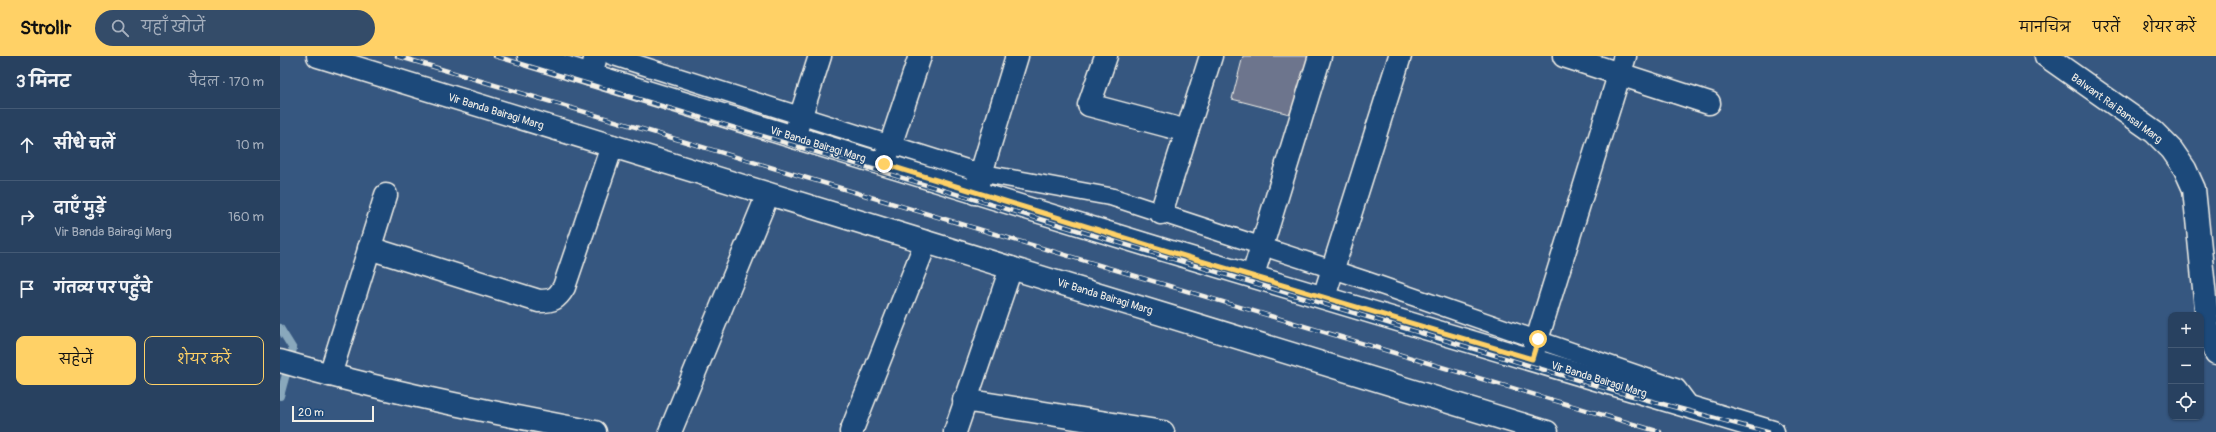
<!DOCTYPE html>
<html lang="hi">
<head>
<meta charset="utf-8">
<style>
  :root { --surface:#284160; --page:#344c69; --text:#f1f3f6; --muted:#a5afbd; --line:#445a75; --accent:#ffd166 }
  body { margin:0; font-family:Pangolin,"Playpen Sans Deva",sans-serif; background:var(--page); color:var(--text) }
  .controls { position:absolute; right:12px; bottom:12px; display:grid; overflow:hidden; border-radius:8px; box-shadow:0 1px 3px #0004 }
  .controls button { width:36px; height:36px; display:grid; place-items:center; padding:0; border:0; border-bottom:1px solid var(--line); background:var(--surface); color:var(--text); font:20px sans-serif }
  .scale { position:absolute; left:12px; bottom:10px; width:82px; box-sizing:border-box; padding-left:4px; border:2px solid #f4f1e8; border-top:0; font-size:11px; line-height:14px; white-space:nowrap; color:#f4f1e8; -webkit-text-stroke:3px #1f4a7a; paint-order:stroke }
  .stop { position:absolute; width:12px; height:12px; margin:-9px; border:3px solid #ffd166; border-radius:50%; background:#fff }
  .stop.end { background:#ffd166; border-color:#fff; box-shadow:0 1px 4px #0008 }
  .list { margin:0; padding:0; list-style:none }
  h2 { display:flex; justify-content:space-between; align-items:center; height:52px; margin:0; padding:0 16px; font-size:17px }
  h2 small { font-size:13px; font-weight:400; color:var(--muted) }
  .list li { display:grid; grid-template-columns:26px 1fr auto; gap:12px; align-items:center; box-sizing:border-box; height:72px; padding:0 16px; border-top:1px solid var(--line) }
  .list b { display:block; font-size:15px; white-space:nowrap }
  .list p { margin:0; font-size:13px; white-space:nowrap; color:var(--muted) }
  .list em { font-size:13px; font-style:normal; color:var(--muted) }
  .actions { display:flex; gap:8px; padding:12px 16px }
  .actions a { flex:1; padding:9px 0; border:1px solid var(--accent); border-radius:8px; text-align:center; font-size:14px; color:var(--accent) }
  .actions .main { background:var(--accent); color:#111 }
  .icon { flex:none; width:22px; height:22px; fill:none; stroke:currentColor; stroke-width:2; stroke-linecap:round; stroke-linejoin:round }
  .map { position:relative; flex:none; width:1936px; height:376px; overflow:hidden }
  header { display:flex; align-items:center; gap:24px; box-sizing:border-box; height:56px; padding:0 20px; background:var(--accent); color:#111 }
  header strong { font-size:19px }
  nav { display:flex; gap:22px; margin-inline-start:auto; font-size:14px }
  .search { width:280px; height:36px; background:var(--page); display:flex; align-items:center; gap:10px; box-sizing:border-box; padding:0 14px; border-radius:22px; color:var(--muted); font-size:15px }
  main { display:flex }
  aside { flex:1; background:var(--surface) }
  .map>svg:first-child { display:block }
</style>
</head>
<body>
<header>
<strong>Strollr</strong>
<div class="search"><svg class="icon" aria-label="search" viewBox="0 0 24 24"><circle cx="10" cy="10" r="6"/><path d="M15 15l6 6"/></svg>यहाँ खोजें</div>
<nav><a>मानचित्र</a><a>परतें</a><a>शेयर करें</a></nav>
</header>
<main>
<aside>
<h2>3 मिनट<small>पैदल · 170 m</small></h2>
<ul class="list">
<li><svg class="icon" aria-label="ahead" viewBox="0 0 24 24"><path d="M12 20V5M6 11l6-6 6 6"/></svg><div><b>सीधे चलें</b></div><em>10 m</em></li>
<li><svg class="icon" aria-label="right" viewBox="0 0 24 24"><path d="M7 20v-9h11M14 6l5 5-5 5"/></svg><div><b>दाएँ मुड़ें</b><p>Vir Banda Bairagi Marg</p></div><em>160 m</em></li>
<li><svg class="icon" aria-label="arrive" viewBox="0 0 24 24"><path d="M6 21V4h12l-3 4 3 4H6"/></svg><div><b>गंतव्य पर पहुँचे</b></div></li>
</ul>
<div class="actions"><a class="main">सहेजें</a><a>शेयर करें</a></div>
</aside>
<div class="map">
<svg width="1936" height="376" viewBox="0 0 1936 376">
  <rect width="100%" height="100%" fill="#365780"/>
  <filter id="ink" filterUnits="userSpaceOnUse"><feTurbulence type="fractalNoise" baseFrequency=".025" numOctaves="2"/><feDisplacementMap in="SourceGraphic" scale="8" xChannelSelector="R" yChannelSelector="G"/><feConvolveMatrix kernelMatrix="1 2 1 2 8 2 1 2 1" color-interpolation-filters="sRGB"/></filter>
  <g filter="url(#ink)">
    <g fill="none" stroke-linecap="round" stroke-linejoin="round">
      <polyline stroke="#89a8bc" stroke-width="8" points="0,272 13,293 0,340"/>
    </g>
    <polygon fill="#6d758d" stroke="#f4f1e8" points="963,0 1033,0 1017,60 952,43"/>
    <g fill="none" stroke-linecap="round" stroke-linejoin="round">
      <defs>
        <polyline id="service" points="332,0 701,117 832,141 1085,224 1397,332 1412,352"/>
        <g id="minor">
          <polyline points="826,0 809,49 907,75"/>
          <polyline points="1284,0 1429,47"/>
          <polyline points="1766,0 1874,76 1892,94 1905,113 1914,133 1928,272 1936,297"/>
          <polyline points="311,19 316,0"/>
          <polyline points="514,81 540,0"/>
          <polyline points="604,108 640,0"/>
          <polyline points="695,137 737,0"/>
          <polyline points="881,157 931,0"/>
          <path d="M89,192L259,245C273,245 277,243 284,231L332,90"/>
          <polyline points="973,219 1040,0"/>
          <polyline points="1044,241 1120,0"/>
          <polyline points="1251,303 1345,0"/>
          <path d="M0,305C103,335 209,356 315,376"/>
          <polyline points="50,319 106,139"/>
          <polyline points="684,344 883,376"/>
          <polyline points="390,376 488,138"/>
          <polyline points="571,376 646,186"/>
          <polyline points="675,376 731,212"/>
        </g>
        <g id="secondary">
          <polyline points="38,0 1267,376"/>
          <polyline points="249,0 874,191 1493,376"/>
        </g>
      </defs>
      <use href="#service" stroke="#f4f1e8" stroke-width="20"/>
      <use href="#minor" stroke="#f4f1e8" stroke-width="25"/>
      <use href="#secondary" stroke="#f4f1e8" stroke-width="25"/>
      <use href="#service" stroke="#1f4a7a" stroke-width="17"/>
      <use href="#minor" stroke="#1f4a7a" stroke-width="22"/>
      <use href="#secondary" stroke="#1f4a7a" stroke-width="22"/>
      <defs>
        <g id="rail">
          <polyline points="117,0 1380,376"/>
          <polyline points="215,0 1338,336 1487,376"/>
        </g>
      </defs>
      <use href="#rail" stroke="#f4f1e8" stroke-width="4.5"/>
      <use href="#rail" stroke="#1f4a7a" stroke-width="3" stroke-dasharray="9" stroke-linecap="butt"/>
    </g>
  </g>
  <g fill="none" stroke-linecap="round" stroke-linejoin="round" filter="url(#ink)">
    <polyline stroke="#ffd166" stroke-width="5" points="604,108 874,191 1252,303 1258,283"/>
  </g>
  <g text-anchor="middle" stroke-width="3" stroke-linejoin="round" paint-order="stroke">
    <g font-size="11" fill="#f4f1e8" stroke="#1f4a7a">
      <text transform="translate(1837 52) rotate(36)" y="4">Balwant Rai Bansal Marg</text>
      <text transform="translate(216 55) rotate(17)" y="4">Vir Banda Bairagi Marg</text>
      <text transform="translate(538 88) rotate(17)" y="4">Vir Banda Bairagi Marg</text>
      <text transform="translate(825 240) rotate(17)" y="4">Vir Banda Bairagi Marg</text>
      <text transform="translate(1319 323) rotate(17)" y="4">Vir Banda Bairagi Marg</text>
    </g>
  </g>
</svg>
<div class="controls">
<button>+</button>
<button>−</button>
<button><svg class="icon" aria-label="locate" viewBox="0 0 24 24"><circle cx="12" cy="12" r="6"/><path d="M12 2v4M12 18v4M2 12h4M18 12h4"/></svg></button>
</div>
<div class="scale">20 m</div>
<div class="stop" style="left:1258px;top:283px"></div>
<div class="stop end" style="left:604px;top:108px"></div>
</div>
</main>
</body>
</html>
